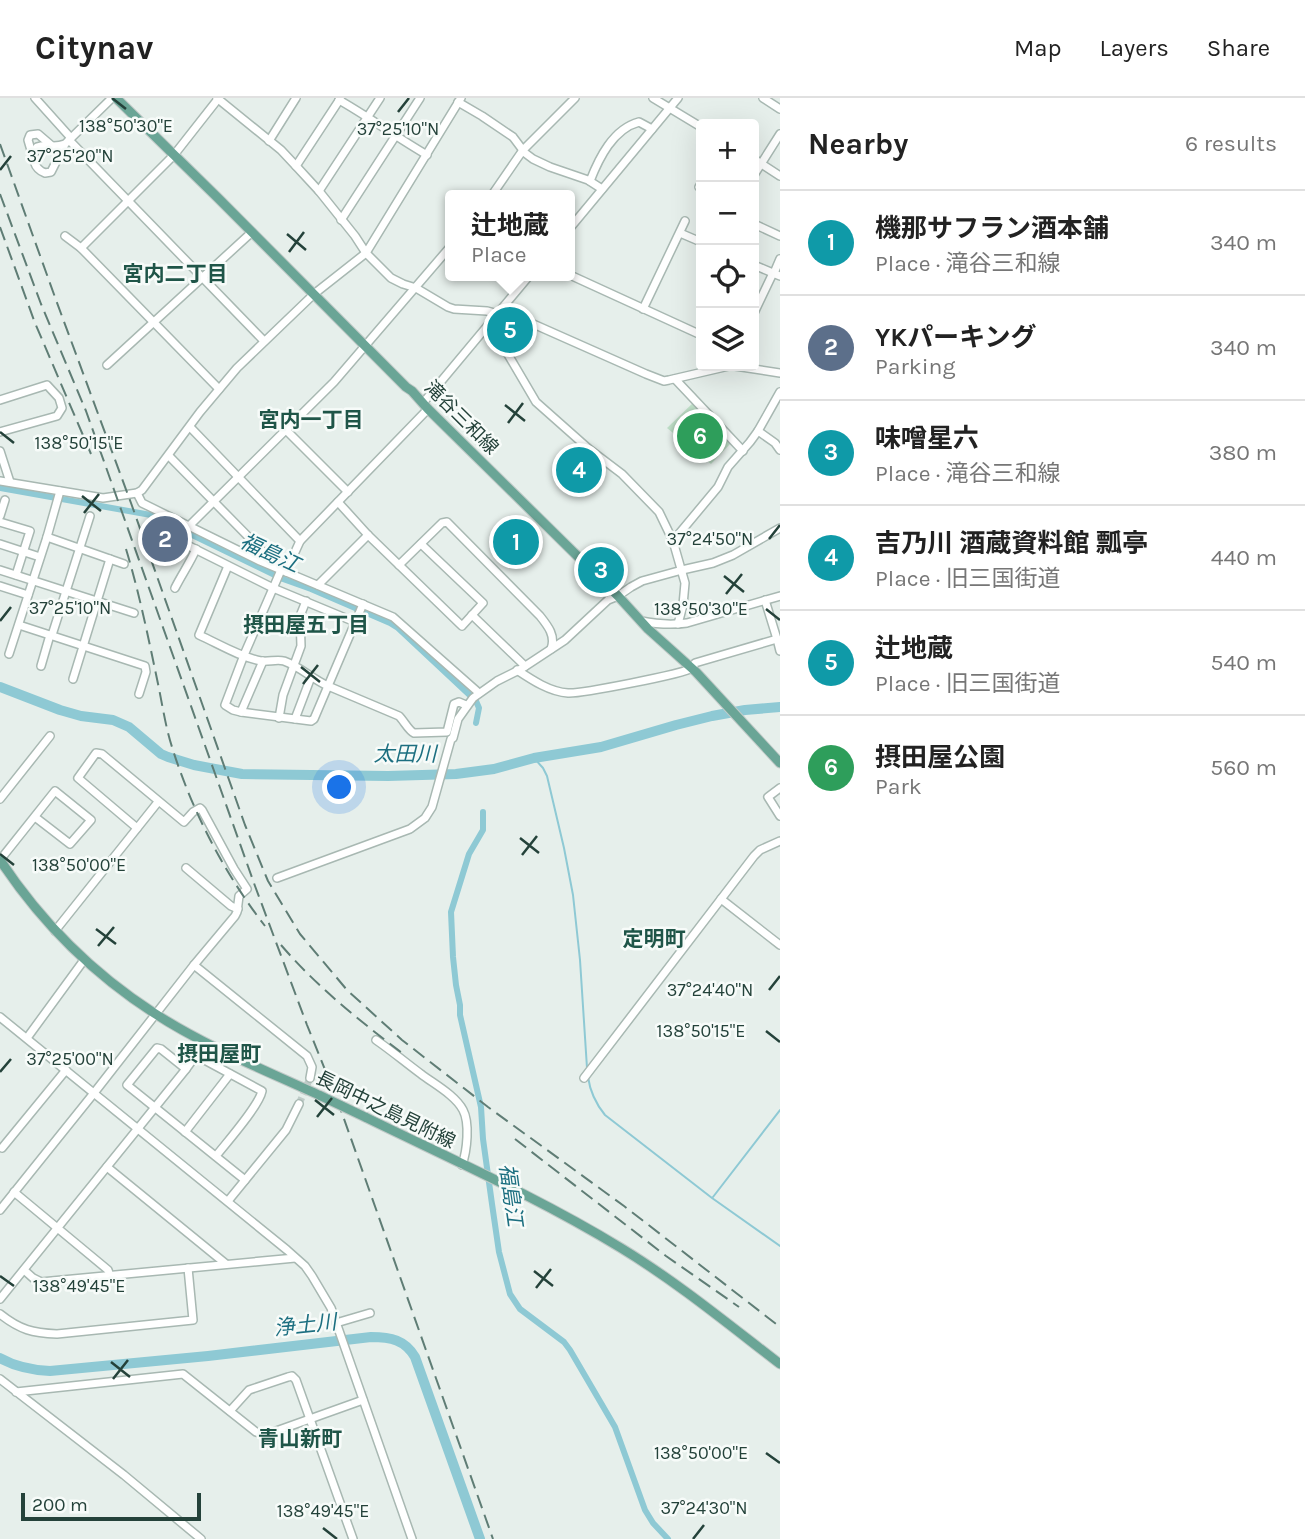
<!DOCTYPE html>
<html lang="en">
<head>
<meta charset="utf-8">
<style>
  :root { --surface:#fff; --page:#f2f2f2; --text:#222; --muted:#767676; --line:#e0e0e0; --accent:#804e3d }
  body { margin:0; font-family:Karla,"Noto Sans JP",sans-serif; background:var(--page); color:var(--text) }
  .controls { position:absolute; right:21px; top:21px; display:grid; overflow:hidden; border-radius:7px; box-shadow:0 7px 28px #0002 }
  .controls button { width:63px; height:63px; display:grid; place-items:center; padding:0; border:0; border-bottom:2px solid var(--line); background:var(--surface); color:var(--text); font:35px sans-serif }
  .scale { position:absolute; left:21px; bottom:18px; width:180px; box-sizing:border-box; padding-left:7px; border:4px solid #24423a; border-top:0; font-size:19px; line-height:24px; white-space:nowrap; color:#24423a; -webkit-text-stroke:5px #f7fbf9; paint-order:stroke }
  .you { position:absolute; left:340px; top:690px; width:24px; height:24px; margin:-18px; border:5px solid #fff; border-radius:50%; background:#1a73e8; box-shadow:0 0 0 10px #1a73e833 }
  .badge { display:grid; place-items:center; width:46px; height:46px; border-radius:50%; background:var(--accent); color:#fff; font-size:23px; font-weight:700 }
  .pin { position:absolute; translate:-50% -50%; border:4px solid #fff; box-shadow:0 2px 7px #0006 }
  .popup { position:absolute; left:445px; top:92px; width:130px; height:91px; box-sizing:border-box; display:grid; place-content:center; border-radius:7px; background:var(--surface); filter:drop-shadow(0 2px 5px #0005); font-size:23px; white-space:nowrap; color:var(--muted) }
  .popup b { font-size:26px; color:var(--text) }
  .popup::after { content:''; position:absolute; left:50%; top:100%; margin-left:-14px; border:14px solid transparent; border-top-color:var(--surface) }
  .list { margin:0; padding:0; list-style:none }
  h2 { display:flex; justify-content:space-between; align-items:center; height:91px; margin:0; padding:0 28px; font-size:30px }
  h2 small { font-size:23px; font-weight:400; color:var(--muted) }
  .list li { display:grid; grid-template-columns:46px 1fr auto; gap:21px; align-items:center; box-sizing:border-box; height:105px; padding:0 28px; border-top:2px solid var(--line) }
  .list b { display:block; font-size:26px; white-space:nowrap }
  .list p { margin:0; font-size:23px; white-space:nowrap; color:var(--muted) }
  .list em { font-size:23px; font-style:normal; color:var(--muted) }
  .icon { flex:none; width:38px; height:38px; fill:none; stroke:currentColor; stroke-width:2; stroke-linecap:round; stroke-linejoin:round }
  .map { position:relative; flex:none; width:780px; height:1441px; overflow:hidden }
  header { display:flex; align-items:center; gap:42px; box-sizing:border-box; height:98px; padding:0 35px; background:var(--surface); border-bottom:2px solid var(--line) }
  header strong { font-size:33px }
  nav { display:flex; gap:38px; margin-inline-start:auto; font-size:24px }
  main { display:flex }
  aside { flex:1; background:var(--surface) }
  .map>svg:first-child { display:block }
</style>
</head>
<body>
<header>
<strong>Citynav</strong>
<nav><a>Map</a><a>Layers</a><a>Share</a></nav>
</header>
<main>
<div class="map">
<svg width="780" height="1441" viewBox="0 0 780 1441">
  <rect width="100%" height="100%" fill="#e6efeb"/>
  <polygon fill="#bfe0c8" points="694,304 731,345 711,366 667,330"/>
  <g fill="none" stroke-linecap="round" stroke-linejoin="round">
    <g stroke="#8ec9d4" stroke-width="2">
      <polyline points="534,660 543,670 547,678 564,750 573,797 580,862 587,970"/>
      <path d="M588,979C590,993 596,1006 605,1017L712,1100L780,1148"/>
      <polyline points="713,1099 780,1012"/>
    </g>
    <g stroke="#8ec9d4" stroke-width="6">
      <polyline points="0,390 151,417 283,481 311,491 390,525 398,530 476,603 479,610 476,625"/>
      <polyline points="483,714 483,732 469,756 451,814 453,859 456,887 460,907 460,917 481,1009 483,1041 492,1106 499,1154 510,1196 520,1211 564,1244 570,1252 615,1329 645,1412 653,1425 668,1441"/>
    </g>
    <g stroke="#8ec9d4" stroke-width="10">
      <polyline points="0,589 60,612 81,618 113,622 129,629 161,656 168,659 194,667 242,676 388,678 456,676 494,671 534,660 601,649 676,627 712,618 745,612 780,609"/>
      <path d="M0,1260C16,1269 32,1272 50,1273L208,1258L371,1239C391,1239 405,1242 415,1259L480,1441"/>
    </g>
    <polyline stroke="#bfccc8" stroke-width="7" stroke-dasharray="7 3.5" stroke-linecap="butt" points="299,1006 310,980"/>
    <defs>
      <g id="minor">
        <polyline points="35,0 71,40"/>
        <polyline points="217,0 281,52 296,68 319,93 355,138 366,155 391,180 403,186 416,190 448,209 454,211 487,213 531,225 646,276 664,283 669,282 729,268"/>
        <polyline points="653,0 701,29"/>
        <polyline points="763,0 780,11"/>
        <path d="M339,2C369,19 396,39 427,57"/>
        <polyline points="458,4 482,18 513,39 525,55 533,61 550,69 588,82 602,91"/>
        <polyline points="69,42 264,243"/>
        <polyline points="269,43 296,0"/>
        <path d="M65,46C52,51 48,45 37,49C30,58 34,71 45,75L51,74L65,46L112,0"/>
        <polyline points="33,59 28,42 30,37 38,36 52,48"/>
        <polyline points="754,61 780,78"/>
        <polyline points="296,68 340,1"/>
        <polyline points="754,77 780,36"/>
        <path d="M590,83C599,60 613,31 639,24L652,31"/>
        <polyline points="701,86 699,89 701,90"/>
        <polyline points="319,93 380,0"/>
        <polyline points="492,97 523,52 575,0"/>
        <polyline points="341,122 420,0"/>
        <polyline points="754,126 780,138"/>
        <polyline points="570,130 678,0"/>
        <polyline points="680,135 701,144"/>
        <polyline points="65,138 81,150 219,291"/>
        <polyline points="81,150 174,57 218,1"/>
        <polyline points="754,167 780,178"/>
        <polyline points="774,175 780,161"/>
        <polyline points="570,177 701,237"/>
        <polyline points="643,211 685,123"/>
        <polyline points="754,215 773,175"/>
        <polyline points="510,220 503,234 506,253 536,304 589,351 622,376 659,414 673,443 685,485 683,507 678,526"/>
        <polyline points="107,267 252,134"/>
        <polyline points="735,268 780,275"/>
        <polyline points="675,281 743,353"/>
        <polyline points="0,302 47,287 59,300 62,310 57,318 0,334"/>
        <polyline points="423,305 529,178"/>
        <polyline points="190,329 300,443"/>
        <polyline points="286,332 348,394"/>
        <polyline points="758,333 775,345 780,352"/>
        <polyline points="0,353 10,384"/>
        <polyline points="169,358 278,469"/>
        <polyline points="0,383 103,400 137,395 142,392 200,314 237,270 314,196 366,155 461,0"/>
        <polyline points="137,395 142,405 260,463 393,519 479,595"/>
        <polyline points="338,404 368,437 462,528 483,505 421,446"/>
        <polyline points="0,418 5,402"/>
        <polyline points="0,424 30,433 16,477"/>
        <polyline points="185,427 179,443 273,490 355,524"/>
        <polyline points="189,428 334,284 450,149"/>
        <polyline points="47,439 124,466"/>
        <polyline points="673,443 718,389 728,369 750,344 758,333 780,294"/>
        <polyline points="0,446 40,459"/>
        <path d="M399,467L442,425L447,424L540,518C548,528 556,538 551,551"/>
        <path d="M228,468L199,537C219,546 240,559 261,563C269,564 277,561 284,563C301,569 312,581 328,588L314,621L311,623L241,614L233,612L225,607L244,557L281,472"/>
        <polyline points="0,472 134,515"/>
        <polyline points="286,474 300,443 428,311"/>
        <polyline points="318,487 368,437"/>
        <polyline points="0,488 28,497"/>
        <path d="M175,490C182,476 190,465 196,451"/>
        <path d="M363,506L328,588L399,618C404,623 409,633 414,635L447,634L454,606L459,604L466,607"/>
        <polyline points="472,517 525,568"/>
        <path d="M641,523C656,526 673,527 687,525L780,498"/>
        <polyline points="19,527 145,568 146,574 139,596"/>
        <polyline points="52,537 90,418"/>
        <polyline points="777,541 780,553"/>
        <polyline points="9,556 47,439 60,393"/>
        <polyline points="41,568 50,537"/>
        <path d="M517,572C532,582 550,594 568,595C580,596 683,576 692,570C694,569 694,567 695,565L777,541L765,502"/>
        <polyline points="73,581 110,461"/>
        <polyline points="241,614 263,563"/>
        <polyline points="279,620 283,597 301,548 300,518 306,503"/>
        <polyline points="295,621 311,579"/>
        <polyline points="780,690 768,699 780,718"/>
        <polyline points="0,701 50,638"/>
        <polyline points="0,762 55,693 91,722 70,746 35,719"/>
        <polyline points="186,770 231,808 238,811"/>
        <polyline points="277,780 410,731 425,720 432,709 451,641 453,640 458,621 473,600 497,583 521,571 565,542 608,502 618,498 631,489 642,483 682,472 713,465 733,457 780,430"/>
        <polyline points="721,801 780,847"/>
        <polyline points="55,833 158,704"/>
        <polyline points="194,867 307,958 312,969 310,980"/>
        <polyline points="0,919 287,1152 305,1168 312,1178 331,1210 412,1441"/>
        <polyline points="27,940 84,862"/>
        <path d="M376,942C392,953 406,965 421,976C434,986 455,997 463,1012C470,1025 467,1053 462,1067"/>
        <polyline points="584,980 754,758 760,752 780,743"/>
        <polyline points="185,1034 230,976"/>
        <polyline points="2,1050 66,972"/>
        <path d="M216,1058C227,1044 259,1008 262,993L199,959L194,960L186,971L161,951L157,950L127,987L245,1082"/>
        <polyline points="107,1069 226,1166"/>
        <polyline points="14,1094 108,1172 110,1178"/>
        <polyline points="228,1103 286,1032 299,1006"/>
        <polyline points="0,1112 94,995 194,867 235,818 237,814 239,798 247,791 234,771 202,712 200,710 193,714 184,724 102,656 96,655 78,680 137,730"/>
        <polyline points="24,1172 33,1180 41,1184 295,1160"/>
        <polyline points="0,1201 186,971"/>
        <path d="M0,1216C20,1232 33,1235 57,1236L193,1222L188,1170"/>
        <polyline points="336,1225 370,1215"/>
        <polyline points="0,1281 124,1377 201,1441"/>
        <polyline points="16,1294 183,1276 256,1334 265,1337 363,1302"/>
        <polyline points="230,1313 249,1292 288,1279 292,1278 296,1282 353,1441"/>
      </g>
      <g id="major">
        <polyline points="116,0 218,100 406,289 412,293 428,311 618,498 648,531 696,574 780,665"/>
        <path d="M0,762C41,824 92,875 154,915C206,949 265,972 321,998"/>
        <path d="M365,1019C451,1061 539,1100 621,1150C677,1184 728,1226 780,1266"/>
      </g>
    </defs>
    <use href="#minor" stroke="#a8b8b2" stroke-width="10"/>
    <use href="#major" stroke="#c2cac8" stroke-width="11"/>
    <use href="#minor" stroke="#fff" stroke-width="7"/>
    <use href="#major" stroke="#6aa596" stroke-width="9"/>
    <g stroke="#5f7d75" stroke-width="2" stroke-dasharray="14 7" stroke-linecap="butt">
      <polyline points="0,46 56,202 131,405 245,727 268,783 300,836 347,892 402,942 488,1009 624,1108 780,1229"/>
      <polyline points="0,96 41,206 86,313 255,788 307,927 338,1004 493,1441"/>
      <polyline points="0,129 35,225 91,356"/>
      <path d="M126,451C139,494 148,538 157,581C162,604 165,627 172,649C192,713 224,775 265,828"/>
      <path d="M281,847C318,890 361,924 406,958"/>
      <polyline points="515,1041 666,1158 739,1209"/>
    </g>
    <defs>
      <polyline id="major-bridge" points="321,998 365,1019"/>
    </defs>
    <use href="#major-bridge" stroke="#c2cac8" stroke-width="11" stroke-linecap="butt"/>
    <use href="#major-bridge" stroke="#6aa596" stroke-width="9"/>
  </g>
  <path fill="none" stroke="#24423a" stroke-width="2.5" d="M112,0L126,11M398,14L409,0M0,72L11,58M287,136L306,152M289,154L304,134M505,307L525,323M508,325L523,305M0,334L14,345M82,398L101,413M84,415L99,396M769,441L780,427M724,478L744,494M726,496L742,476M766,511L780,522M0,523L11,509M301,569L320,584M303,586L318,567M520,740L539,755M0,756L14,767M522,757L537,738M96,831L116,846M98,848L114,829M769,892L780,878M766,933L780,944M0,974L11,961M315,1002L334,1017M317,1019L332,1000M534,1173L553,1188M0,1178L14,1188M536,1190L551,1171M111,1264L130,1279M113,1281L128,1262M766,1355L780,1365M323,1430L337,1441M693,1441L704,1427"/>
  <g text-anchor="middle" stroke-width="5" stroke-linejoin="round" paint-order="stroke">
    <g font-size="19" fill="#24423a" stroke="#f7fbf9">
      <text transform="translate(462 319) rotate(45)" y="7">滝谷三和線</text>
      <text transform="translate(386 1011) rotate(26)" y="7">長岡中之島見附線</text>
    </g>
    <g font-size="21" font-weight="bold" fill="#1f5548" stroke="#f7fbf9">
      <text x="175" y="183">宮内二丁目</text>
      <text x="311" y="329">宮内一丁目</text>
      <text x="306" y="534">摂田屋五丁目</text>
      <text x="654" y="848">定明町</text>
      <text x="219" y="963">摂田屋町</text>
      <text x="300" y="1348">青山新町</text>
    </g>
    <g font-size="21" font-style="italic" fill="#1c6f80" stroke="#f7fbf9">
      <text transform="translate(270 455) rotate(25)" y="7">福島江</text>
      <text x="405" y="663">太田川</text>
      <text transform="translate(511 1097) rotate(82)" y="7">福島江</text>
      <text transform="translate(305 1227) rotate(-6)" y="7">浄土川</text>
    </g>
  </g>
  <g font-size="18" text-anchor="middle" fill="#24423a" stroke="#f7fbf9" stroke-width="5" stroke-linejoin="round" paint-order="stroke">
    <text x="126" y="34">138°50'30"E</text>
    <text x="398" y="37">37°25'10"N</text>
    <text x="70" y="64">37°25'20"N</text>
    <text x="79" y="351">138°50'15"E</text>
    <text x="710" y="447">37°24'50"N</text>
    <text x="70" y="516">37°25'10"N</text>
    <text x="701" y="517">138°50'30"E</text>
    <text x="79" y="773">138°50'00"E</text>
    <text x="710" y="898">37°24'40"N</text>
    <text x="701" y="939">138°50'15"E</text>
    <text x="70" y="967">37°25'00"N</text>
    <text x="79" y="1194">138°49'45"E</text>
    <text x="701" y="1361">138°50'00"E</text>
    <text x="704" y="1416">37°24'30"N</text>
    <text x="323" y="1419">138°49'45"E</text>
  </g>
</svg>
<div class="controls">
<button>+</button>
<button>−</button>
<button><svg class="icon" aria-label="locate" viewBox="0 0 24 24"><circle cx="12" cy="12" r="6"/><path d="M12 2v4M12 18v4M2 12h4M18 12h4"/></svg></button>
<button><svg class="icon" aria-label="layers" viewBox="0 0 24 24"><path d="M12 4l9 5-9 5-9-5zM3 14l9 5 9-5"/></svg></button>
</div>
<div class="scale">200 m</div>
<div class="you"></div>
<div class="pin badge" style="left:516px;top:444px;background:#0f9aa8">1</div>
<div class="pin badge" style="left:165px;top:441px;background:#5c6f8a">2</div>
<div class="pin badge" style="left:601px;top:472px;background:#0f9aa8">3</div>
<div class="pin badge" style="left:579px;top:372px;background:#0f9aa8">4</div>
<div class="pin badge" style="left:510px;top:232px;background:#0f9aa8">5</div>
<div class="popup"><b>辻地蔵</b>Place</div>
<div class="pin badge" style="left:700px;top:338px;background:#2e9e5b">6</div>
</div>
<aside>
<h2>Nearby<small>6 results</small></h2>
<ul class="list">
<li><span class="badge" style="background:#0f9aa8">1</span><div><b>機那サフラン酒本舗</b><p>Place · 滝谷三和線</p></div><em>340 m</em></li>
<li><span class="badge" style="background:#5c6f8a">2</span><div><b>YKパーキング</b><p>Parking</p></div><em>340 m</em></li>
<li><span class="badge" style="background:#0f9aa8">3</span><div><b>味噌星六</b><p>Place · 滝谷三和線</p></div><em>380 m</em></li>
<li><span class="badge" style="background:#0f9aa8">4</span><div><b>吉乃川 酒蔵資料館 瓢亭</b><p>Place · 旧三国街道</p></div><em>440 m</em></li>
<li><span class="badge" style="background:#0f9aa8">5</span><div><b>辻地蔵</b><p>Place · 旧三国街道</p></div><em>540 m</em></li>
<li><span class="badge" style="background:#2e9e5b">6</span><div><b>摂田屋公園</b><p>Park</p></div><em>560 m</em></li>
</ul>
</aside>
</main>
</body>
</html>
